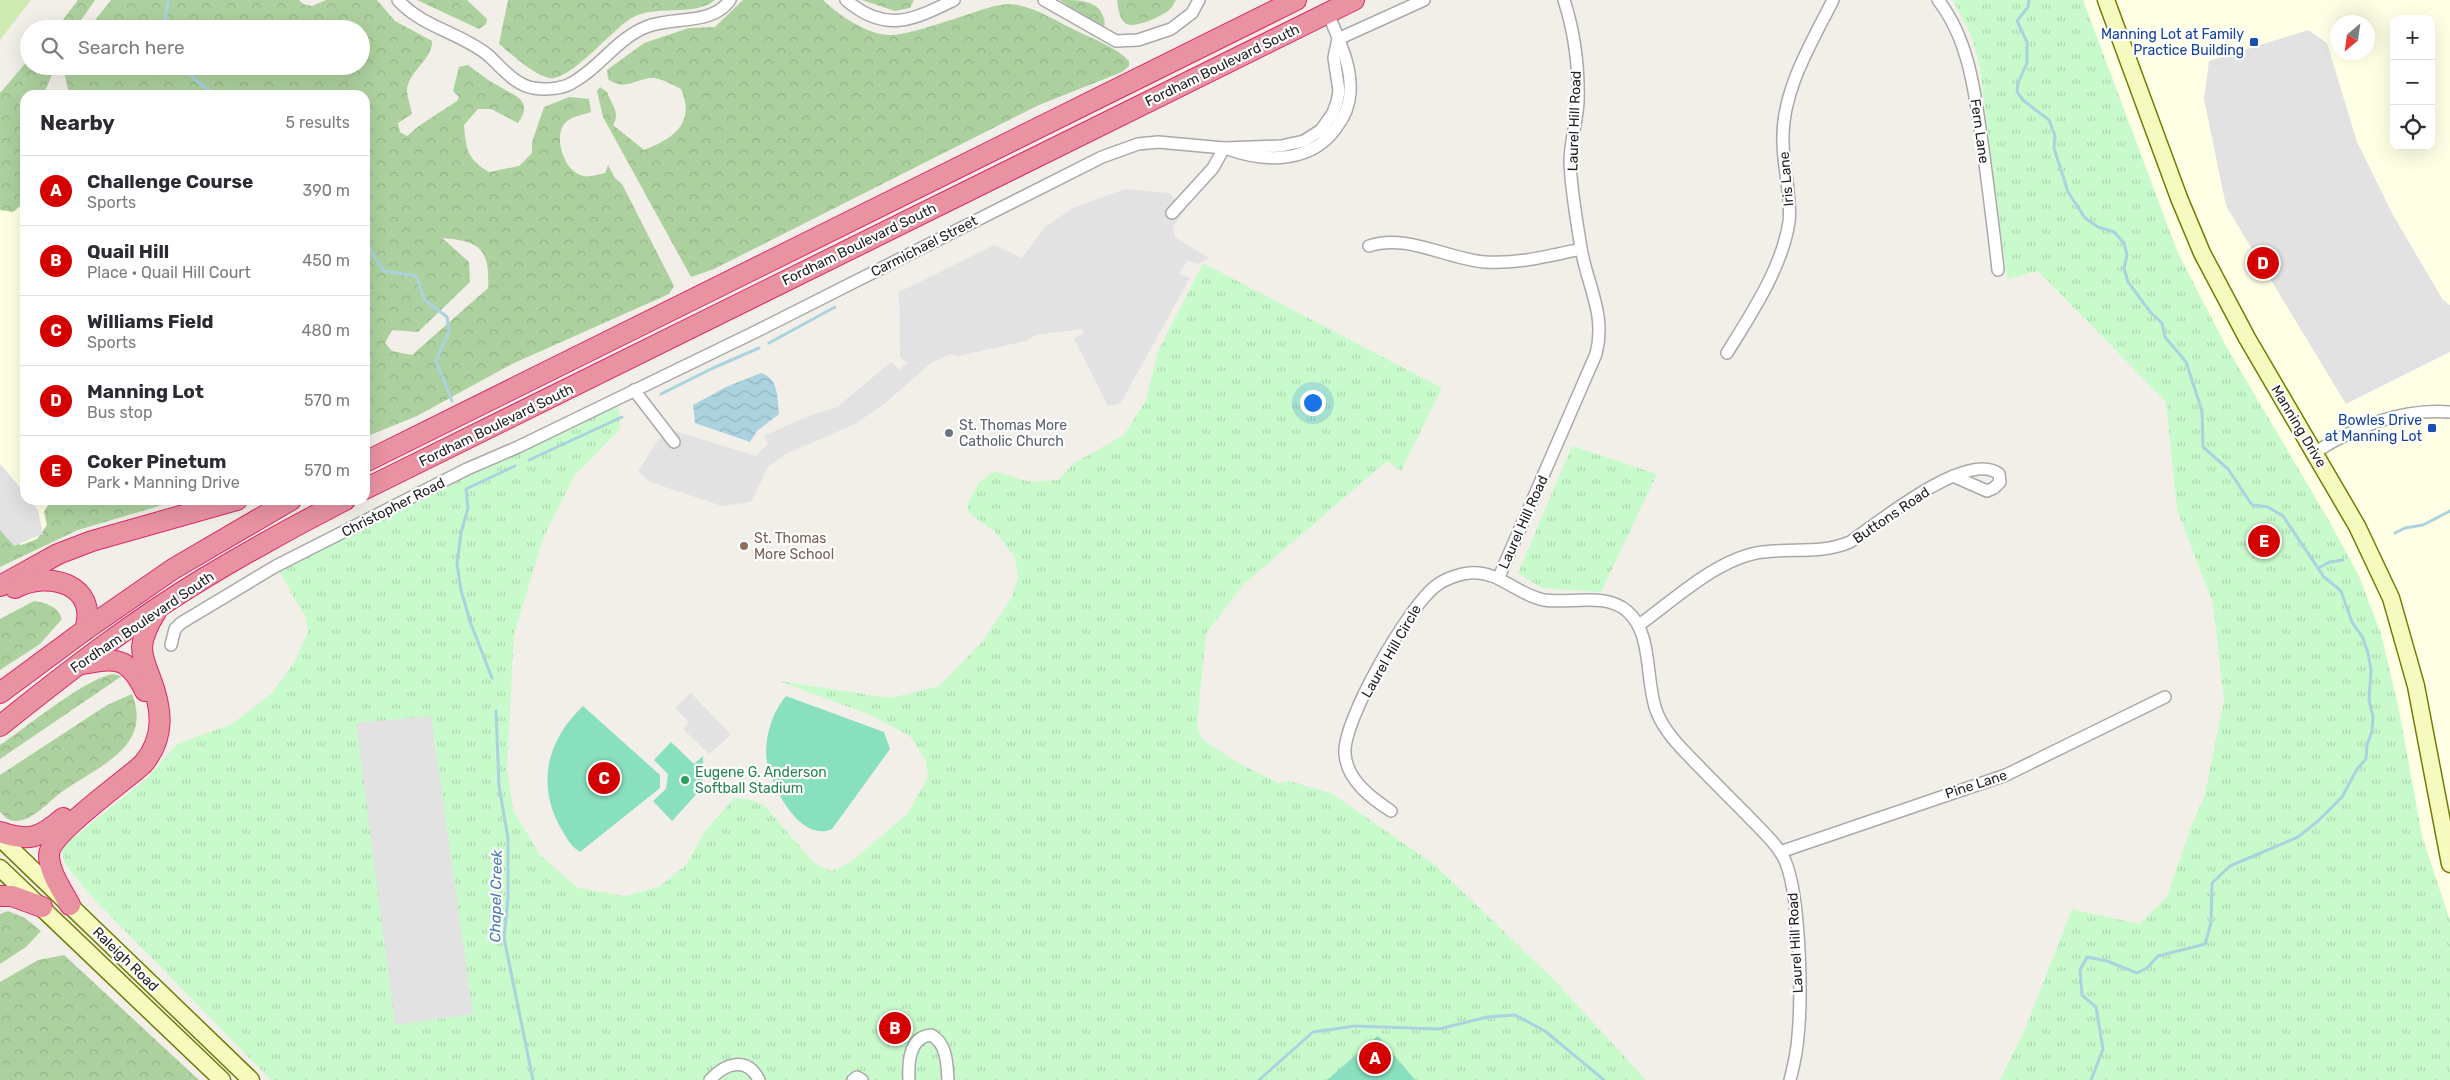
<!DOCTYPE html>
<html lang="en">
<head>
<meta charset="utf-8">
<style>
  :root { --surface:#fff; --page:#f2f2f3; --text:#2b2b33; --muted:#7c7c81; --line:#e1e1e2; --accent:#d40000 }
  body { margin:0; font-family:Rubik,sans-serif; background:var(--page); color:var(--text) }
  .controls { position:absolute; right:15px; top:15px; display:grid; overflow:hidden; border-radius:10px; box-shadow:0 5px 20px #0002 }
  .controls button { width:45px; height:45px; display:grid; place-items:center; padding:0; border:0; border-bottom:1px solid var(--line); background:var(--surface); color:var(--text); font:25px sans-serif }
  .compass { position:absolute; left:2330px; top:15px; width:45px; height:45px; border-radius:50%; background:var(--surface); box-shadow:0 5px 20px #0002; rotate:209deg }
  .you { position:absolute; left:1312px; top:402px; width:18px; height:18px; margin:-12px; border:4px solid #fff; border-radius:50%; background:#1a73e8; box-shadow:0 0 0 8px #1a73e833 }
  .badge { display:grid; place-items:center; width:32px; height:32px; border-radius:50%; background:var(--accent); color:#fff; font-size:16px; font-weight:700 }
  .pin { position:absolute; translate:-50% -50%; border:2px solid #fff; box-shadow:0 1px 5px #0006 }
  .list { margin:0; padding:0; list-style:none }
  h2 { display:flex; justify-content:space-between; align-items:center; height:65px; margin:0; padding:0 20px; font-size:21px }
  h2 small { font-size:16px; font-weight:400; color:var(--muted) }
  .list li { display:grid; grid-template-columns:32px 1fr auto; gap:15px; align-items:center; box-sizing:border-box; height:70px; padding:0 20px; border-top:1px solid var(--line) }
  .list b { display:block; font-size:19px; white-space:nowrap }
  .list p { margin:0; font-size:16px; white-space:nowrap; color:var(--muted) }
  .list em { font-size:16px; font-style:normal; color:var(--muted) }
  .icon { flex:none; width:28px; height:28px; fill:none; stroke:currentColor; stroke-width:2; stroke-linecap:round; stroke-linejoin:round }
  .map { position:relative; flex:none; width:2450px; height:1080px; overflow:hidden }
  .search { position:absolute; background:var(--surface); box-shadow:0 5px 20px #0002; left:20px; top:20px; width:350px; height:55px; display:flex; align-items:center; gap:12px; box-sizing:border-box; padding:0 18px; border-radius:28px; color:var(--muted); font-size:19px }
  .panel { position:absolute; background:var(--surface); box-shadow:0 5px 20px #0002; left:20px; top:90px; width:350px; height:415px; border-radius:15px }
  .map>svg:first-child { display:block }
</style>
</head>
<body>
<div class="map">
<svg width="2450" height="1080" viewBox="0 0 2450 1080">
  <defs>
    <pattern id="forest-crowns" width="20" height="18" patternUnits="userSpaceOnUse" patternTransform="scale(1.25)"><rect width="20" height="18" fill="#add19e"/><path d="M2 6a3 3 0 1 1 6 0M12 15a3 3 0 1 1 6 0" fill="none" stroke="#95b388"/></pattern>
    <pattern id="park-tufts" width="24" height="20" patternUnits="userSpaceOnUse" patternTransform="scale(1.25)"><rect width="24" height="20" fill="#c8facc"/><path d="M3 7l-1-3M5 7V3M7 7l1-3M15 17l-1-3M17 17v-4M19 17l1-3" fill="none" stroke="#acd6af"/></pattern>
    <pattern id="water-waves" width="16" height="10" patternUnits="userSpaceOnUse" patternTransform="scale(1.25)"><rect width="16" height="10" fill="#aad3df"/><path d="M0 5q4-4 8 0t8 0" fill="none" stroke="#92b5bf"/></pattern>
  </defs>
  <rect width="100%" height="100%" fill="#f2efe9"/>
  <g fill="#ffffe5" fill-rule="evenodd">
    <path d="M1953,0H2450V1080L2072,909L2140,924L2167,896L2192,824L2204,797L2224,700L2221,656L2213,604L2177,510L2166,402L2038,271L2007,279L1979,63L1971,35ZM2394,19H2431V146H2394ZM2338,22H2368V52H2338Z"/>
    <polygon points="25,169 25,500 80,500 44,539 10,555 0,542 0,174"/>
  </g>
  <polygon fill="#cdebb0" points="0,0 31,0 0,40"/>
  <g fill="url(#forest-crowns)" fill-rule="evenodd">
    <polygon points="78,0 95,0 75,29 56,29"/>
    <path d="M111,0H299L303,4L312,6L326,0H377L395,21L432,41C433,59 408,72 407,90C407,97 411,107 412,114L398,123L400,132L407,136L420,125L457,101L459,97L453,91L459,67L468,65C479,73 490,82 502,88C518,97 533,102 518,123L491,109H478L464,125C466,149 467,159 489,172L519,166L532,153V142L544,107L569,97L589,99L591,112C583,115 572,116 566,122C553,135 563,167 578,174C586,179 596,175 605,173L608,165L615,178L622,184L674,286L669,294L512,364L417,416L365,437V95H69L64,70L65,66H361V29H88ZM442,238C480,241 490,249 488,288L412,355L392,351L385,343L392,330L418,332L470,282L469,262Z"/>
    <polygon points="417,0 467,0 487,19 486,24 479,29"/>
    <path d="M508,0H715C694,18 655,3 630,19C609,33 577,73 554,78C540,81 510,53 499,44Z"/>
    <path d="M743,0H823C840,16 868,36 893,35C906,35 951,20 966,15C982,10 1000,2 1018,5C1038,9 1058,22 1077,31C1095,40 1116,47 1129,61V66L1122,72L1039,105L714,269L691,277L603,117L597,91L600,87L607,92C611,104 621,113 613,125L644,150C673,139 696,123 681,89C673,85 660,77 650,78C634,80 624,91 608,79L607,70L644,43L689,28L715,27Z"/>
    <polygon points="862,0 914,0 910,8 895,11"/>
    <path d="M1060,0C1077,0 1098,0 1103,16C1105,21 1105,23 1104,28L1095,25Z"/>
    <path d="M1117,0H1176C1174,3 1172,8 1169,10C1163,16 1132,30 1125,23C1119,18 1118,7 1117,0Z"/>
    <polygon points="29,59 29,66 56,66 43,95 25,95 25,202 13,212 0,210 0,93"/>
    <polygon points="51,500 179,500 78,530 0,567 0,525 14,542 21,545 37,539 47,525 44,512"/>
    <path d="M34,601C47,603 57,606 62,619L40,644L0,670V619Z"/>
    <path d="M112,674L122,676L0,759V745C28,726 82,681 112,674Z"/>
    <path d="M132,694C155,752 88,769 54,798C44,807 30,821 16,821C8,821 4,816 0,812V775L107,705Z"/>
    <polygon points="8,911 25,918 41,931 26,947 0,964 0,914"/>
    <polygon points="64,955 199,1080 0,1080 0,982 38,960"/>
  </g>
  <g fill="url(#park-tufts)">
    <polygon points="1953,0 2083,0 2178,253 2226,346 2329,521 2359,576 2381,634 2399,710 2422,836 2450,921 2450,1080 2000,1080 2025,1029 2072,909 2140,924 2167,896 2192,824 2204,797 2224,700 2213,604 2177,510 2166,402 2038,271 2007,279 1979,63 1971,35"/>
    <polygon points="1203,263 1442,388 1401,471 1387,461 1243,585 1206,634 1197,726 1203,740 1240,764 1279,783 1289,781 1331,793 1435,865 1555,981 1646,1080 271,1080 93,898 65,864 62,852 65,844 145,780 177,744 232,724 272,693 294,663 308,632 306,618 276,566 615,400 620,413 620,429 575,475 544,536 514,634 507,766 513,810 540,855 578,888 624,896 659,887 686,865 705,831 734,798 747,799 764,805 814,863 831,871 851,862 907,814 928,777 926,761 910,736 870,715 779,681 890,698 939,686 983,641 1012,597 1018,577 1015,557 994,531 969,513 967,504 979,483 993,471 1031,482 1058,480 1074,463 1124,435 1146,400 1158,351"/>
    <polygon points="1572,446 1657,474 1601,592 1542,588 1518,573"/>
  </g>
  <g fill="#88e0be">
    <path d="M786,696L884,732L890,749L832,829C799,844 767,781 766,753C766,733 773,711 786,696Z"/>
    <path d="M583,706L660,775V788L580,852C570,846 565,835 559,825C536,781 549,738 583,706Z"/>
    <polygon points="671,742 694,764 703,756 703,787 672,821 653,801 666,789 668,774 654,760"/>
    <polygon points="1378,1036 1415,1080 1327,1080"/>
  </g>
  <g fill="#e2e2e2">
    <polygon points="2308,30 2327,43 2357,142 2393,215 2443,300 2450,305 2450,352 2346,404 2226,206 2204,99 2209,61"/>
    <polygon points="1125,189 1169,193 1185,210 1173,227 1175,237 1209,258 1198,264 1187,261 1179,274 1190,278 1120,404 1108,406 1074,339 1084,333 1081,329 1035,335 1026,341 958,356 950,354 931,363 884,404 855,424 786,454 768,467 751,502 722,506 650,482 638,471 658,440 675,431 756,456 768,444 764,436 806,417 837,407 891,362 899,370 907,363 900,357 899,292 994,245 1022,258 1045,227 1073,208"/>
    <polygon points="0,464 25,493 25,500 30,500 38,510 43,534 14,546 0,530"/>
    <polygon points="691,693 731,735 709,754 683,729 689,722 675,708"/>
    <polygon points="431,716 473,1014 395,1025 356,723"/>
  </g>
  <path fill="url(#water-waves)" d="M761,373C779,379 777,397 779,414L757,431L750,442L695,423L693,405L726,387Z"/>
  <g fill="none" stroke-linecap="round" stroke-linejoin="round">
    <g stroke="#aad3df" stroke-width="3">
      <polyline points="2029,0 2028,7 2017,21 2027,42 2027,63 2018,83 2017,92 2024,101 2049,120 2055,136 2054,148 2068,192 2085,218 2098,227 2114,232 2124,243 2127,255 2124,268 2128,282 2151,313 2162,323 2165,337 2186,362 2202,411 2203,447 2228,469 2252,505 2268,507 2283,516 2324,577 2341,591 2352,622 2363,638 2368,653 2371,670 2369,700 2373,717 2372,731 2367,745 2366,759 2357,769 2342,797 2318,821 2298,837 2230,866 2212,883 2211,923 2205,944 2158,956 2147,968 2137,973 2107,961 2087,957 2080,970 2082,995 2096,1007 2103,1049 2091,1080"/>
      <polyline points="164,29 168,0"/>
      <polyline points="182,66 200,84 217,95"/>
      <polyline points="365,242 384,271 416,276 425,300 447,317 449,331 436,361 452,401"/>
      <polyline points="769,343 835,307"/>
      <polyline points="661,394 713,368 759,348"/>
      <polyline points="529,460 622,417"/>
      <polyline points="2395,533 2405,528 2423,525 2450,511"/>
      <polyline points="2318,568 2330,562 2343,560"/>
      <polyline points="492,678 471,624 461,590 457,564 461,533 468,508 466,489 515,466"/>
      <polyline points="496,711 499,786 508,838 508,899 504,938 533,1080"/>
      <polyline points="1259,1080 1313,1032 1355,1026 1439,1029 1487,1017 1515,1015 1545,1031 1604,1080"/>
    </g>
    <defs>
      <g id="street">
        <path d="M398,0C422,27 461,33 488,55C502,68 514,84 533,88C545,90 560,89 570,84C599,69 616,39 646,27C672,16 712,26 730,0"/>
        <path d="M846,0C886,34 913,20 954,0"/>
        <polyline points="1044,0 1116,41 1138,40 1171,29 1192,13 1199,0"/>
        <path d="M1938,0C1972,43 1976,104 1984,156C1989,194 1994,232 1998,270"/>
        <polyline points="1338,39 1424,0"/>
        <path d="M1228,149C1266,163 1314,163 1338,125C1345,116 1349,105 1350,93C1352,64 1338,39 1328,13"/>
        <polyline points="1172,213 1213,168 1224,148"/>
        <path d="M1369,246C1406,233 1447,259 1485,262C1518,264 1549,256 1581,249"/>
        <path d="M1727,353C1751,314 1782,268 1789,222C1792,197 1783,168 1783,142C1781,92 1811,44 1833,0"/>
        <polyline points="634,390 674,442"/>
        <path d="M2315,452C2356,427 2401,408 2450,412"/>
        <path d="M1499,577L1596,354C1607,312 1585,282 1580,242C1576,216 1571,189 1570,162C1570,141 1577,122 1578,102C1579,66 1575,34 1564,0"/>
        <path d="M1639,625C1674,600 1719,557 1763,552C1793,548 1822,554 1850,542C1878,523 1968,449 1999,474L2000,482L1994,488L1987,491L1953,476"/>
        <polyline points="171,645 175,629 181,623 276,566 467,469 518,447 755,332 1102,157 1138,144 1158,142 1224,148 1281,146 1304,141 1321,130 1333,113 1337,102 1339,91 1334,58 1338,39"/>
        <path d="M1391,811C1371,798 1347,780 1345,754C1342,721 1409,605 1437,585C1445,579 1459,574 1469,573C1499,570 1517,595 1544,600C1570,604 1605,592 1627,611C1653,633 1645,679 1656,710C1662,727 1675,742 1687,754C1707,775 1727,795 1747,815C1758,827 1772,839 1781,853C1801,883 1802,998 1798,1036C1797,1051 1794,1065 1790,1080"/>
        <polyline points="1780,852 2006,775 2165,697"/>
        <path d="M710,1080C725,1063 747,1056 759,1080"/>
        <polyline points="853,1080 857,1077 862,1080"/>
        <path d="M909,1080C908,1063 909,1037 931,1035C947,1043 947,1064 948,1080"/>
      </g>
      <g id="secondary">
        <polyline points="2106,0 2179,198 2202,253 2247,338 2357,526 2391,598 2416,686 2450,864"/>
        <polyline points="0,838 251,1080"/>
        <polyline points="0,868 222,1080"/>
      </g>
      <g id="highway">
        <polyline points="365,462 1296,0"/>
        <polyline points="365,489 1354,0"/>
        <polyline points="0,586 58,554 92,541 237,500"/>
        <path d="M15,588C48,570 99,584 85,630"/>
        <path d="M82,664C116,658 128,656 145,691"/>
        <polyline points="0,693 85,630 173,569 291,500"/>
        <path d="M0,726C66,673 133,621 206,577C251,550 298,524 345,500"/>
        <path d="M0,832C29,842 40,838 63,818"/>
        <polyline points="0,896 12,896 42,907"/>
        <path d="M70,905C62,890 49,872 49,855C49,833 125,781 143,764C166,737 162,708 150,677C146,667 142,658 142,647C143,634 149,623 156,612"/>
      </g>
    </defs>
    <use href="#street" stroke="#a9a9a9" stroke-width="14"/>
    <use href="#secondary" stroke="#707d05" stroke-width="19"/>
    <use href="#highway" stroke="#dc2a67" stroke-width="22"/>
    <use href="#street" stroke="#fff" stroke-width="11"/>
    <use href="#secondary" stroke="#f7fabf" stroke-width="16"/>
    <use href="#highway" stroke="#e892a2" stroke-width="20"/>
  </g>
  <g fill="#1a4fb4" stroke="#fff" stroke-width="2">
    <rect x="2249" y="37" width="10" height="10" rx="2.5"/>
    <rect x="2427" y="423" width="10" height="10" rx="2.5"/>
  </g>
  <circle fill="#6b7280" stroke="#fff" stroke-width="2" cx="949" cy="433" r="5"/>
  <circle fill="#8d6e63" stroke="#fff" stroke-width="2" cx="744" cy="546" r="5"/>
  <circle fill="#2e9e5b" stroke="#fff" stroke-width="2" cx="685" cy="780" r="5"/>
  <g text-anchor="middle" stroke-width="4.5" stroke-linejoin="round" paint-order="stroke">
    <g font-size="14" fill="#164399" stroke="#fff" text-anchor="end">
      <text x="2244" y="39">Manning Lot at Family<tspan x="2244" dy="16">Practice Building</tspan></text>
      <text x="2422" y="425">Bowles Drive<tspan x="2422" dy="16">at Manning Lot</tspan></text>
    </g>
    <g font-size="14" fill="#222" stroke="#fff">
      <text transform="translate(1222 65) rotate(-26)" y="5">Fordham Boulevard South</text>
      <text transform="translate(1574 121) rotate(-88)" y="5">Laurel Hill Road</text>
      <text transform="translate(1980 131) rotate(82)" y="5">Fern Lane</text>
      <text transform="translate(1786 179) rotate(-95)" y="5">Iris Lane</text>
      <text transform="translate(859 244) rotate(-26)" y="5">Fordham Boulevard South</text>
      <text transform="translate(924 246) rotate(-27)" y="5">Carmichael Street</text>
      <text transform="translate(496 425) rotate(-26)" y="5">Fordham Boulevard South</text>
      <text transform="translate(2299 426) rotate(59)" y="5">Manning Drive</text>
      <text transform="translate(393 507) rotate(-27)" y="5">Christopher Road</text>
      <text transform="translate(1891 515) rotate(-34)" y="5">Buttons Road</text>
      <text transform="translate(1523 522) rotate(-66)" y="5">Laurel Hill Road</text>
      <text transform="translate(142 622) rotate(-34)" y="5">Fordham Boulevard South</text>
      <text transform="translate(1391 651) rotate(-60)" y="5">Laurel Hill Circle</text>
      <text transform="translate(1976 784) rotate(-18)" y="5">Pine Lane</text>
      <text transform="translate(1795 943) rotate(-93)" y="5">Laurel Hill Road</text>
      <text transform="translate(126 959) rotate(44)" y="5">Raleigh Road</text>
    </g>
    <g font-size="14" fill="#5b616d" stroke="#fff" text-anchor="start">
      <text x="959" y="430">St. Thomas More<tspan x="959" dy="16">Catholic Church</tspan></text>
    </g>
    <g font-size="14" fill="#785e54" stroke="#fff" text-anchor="start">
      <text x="754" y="543">St. Thomas<tspan x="754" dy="16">More School</tspan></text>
    </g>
    <g font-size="14" fill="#27864d" stroke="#fff" text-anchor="start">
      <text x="695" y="777">Eugene G. Anderson<tspan x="695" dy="16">Softball Stadium</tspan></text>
    </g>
    <g font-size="15" font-style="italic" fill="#4a7aab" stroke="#fff">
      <text transform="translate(496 896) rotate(-89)" y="5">Chapel Creek</text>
    </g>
  </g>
</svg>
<div class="controls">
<button>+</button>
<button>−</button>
<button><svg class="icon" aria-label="locate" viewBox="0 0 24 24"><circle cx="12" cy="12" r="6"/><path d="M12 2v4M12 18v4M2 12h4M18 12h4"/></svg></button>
</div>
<svg class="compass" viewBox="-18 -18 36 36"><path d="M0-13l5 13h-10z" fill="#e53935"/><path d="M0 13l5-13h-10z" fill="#7c7c81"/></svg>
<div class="you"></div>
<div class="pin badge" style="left:1375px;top:1058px">A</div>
<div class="pin badge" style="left:895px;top:1028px">B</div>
<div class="pin badge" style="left:604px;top:778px">C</div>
<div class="pin badge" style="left:2263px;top:263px">D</div>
<div class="pin badge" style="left:2264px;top:541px">E</div>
<div class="search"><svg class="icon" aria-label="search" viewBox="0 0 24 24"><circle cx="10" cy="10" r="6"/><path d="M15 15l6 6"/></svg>Search here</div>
<section class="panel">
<h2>Nearby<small>5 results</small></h2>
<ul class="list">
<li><span class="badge">A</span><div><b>Challenge Course</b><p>Sports</p></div><em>390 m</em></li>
<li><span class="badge">B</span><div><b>Quail Hill</b><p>Place · Quail Hill Court</p></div><em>450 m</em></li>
<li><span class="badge">C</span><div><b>Williams Field</b><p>Sports</p></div><em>480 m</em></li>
<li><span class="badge">D</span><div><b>Manning Lot</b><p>Bus stop</p></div><em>570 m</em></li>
<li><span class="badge">E</span><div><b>Coker Pinetum</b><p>Park · Manning Drive</p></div><em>570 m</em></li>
</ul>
</section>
</div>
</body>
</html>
